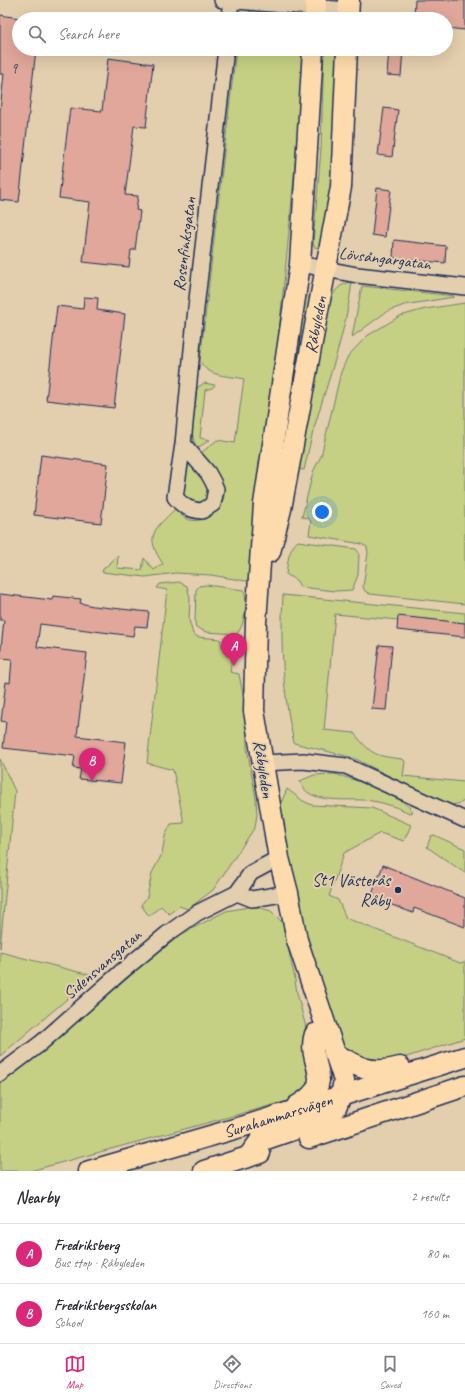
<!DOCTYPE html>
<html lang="en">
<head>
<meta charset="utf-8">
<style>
  :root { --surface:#fff; --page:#f7f7f7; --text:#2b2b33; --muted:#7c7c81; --line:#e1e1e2; --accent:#db2777 }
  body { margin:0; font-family:Caveat,sans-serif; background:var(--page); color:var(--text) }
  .you { position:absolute; left:322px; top:512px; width:14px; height:14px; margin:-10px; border:3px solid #fff; border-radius:50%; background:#1a73e8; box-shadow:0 0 0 6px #1a73e833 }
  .badge { display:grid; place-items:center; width:26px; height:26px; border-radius:50%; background:var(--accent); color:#fff; font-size:13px; font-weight:700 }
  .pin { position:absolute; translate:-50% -33px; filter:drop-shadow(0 1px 2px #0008) }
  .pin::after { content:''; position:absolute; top:21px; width:14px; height:12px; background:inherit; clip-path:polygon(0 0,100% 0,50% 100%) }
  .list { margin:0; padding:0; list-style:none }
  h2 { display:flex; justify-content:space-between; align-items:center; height:52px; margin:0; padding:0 16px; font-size:17px }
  h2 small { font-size:13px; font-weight:400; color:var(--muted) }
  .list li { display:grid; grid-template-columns:26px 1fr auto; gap:12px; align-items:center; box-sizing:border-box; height:60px; padding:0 16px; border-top:1px solid var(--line) }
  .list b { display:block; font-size:15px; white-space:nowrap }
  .list p { margin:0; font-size:13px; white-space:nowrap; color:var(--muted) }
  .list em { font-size:13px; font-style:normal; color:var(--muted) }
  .icon { flex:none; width:22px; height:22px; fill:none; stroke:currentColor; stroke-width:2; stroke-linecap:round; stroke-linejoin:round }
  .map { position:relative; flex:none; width:465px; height:1171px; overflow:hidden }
  .search { position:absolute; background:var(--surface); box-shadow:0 4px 16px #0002; left:12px; right:12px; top:12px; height:44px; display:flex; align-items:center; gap:10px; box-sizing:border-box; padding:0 14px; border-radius:22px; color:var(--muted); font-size:15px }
  .sheet { height:172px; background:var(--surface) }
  nav { display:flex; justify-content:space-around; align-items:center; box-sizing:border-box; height:56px; border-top:1px solid var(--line); background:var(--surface); font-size:11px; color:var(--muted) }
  nav a { display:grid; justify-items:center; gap:2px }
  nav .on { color:var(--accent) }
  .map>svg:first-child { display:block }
</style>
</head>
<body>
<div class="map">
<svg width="465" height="1171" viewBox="0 0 465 1171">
  <rect width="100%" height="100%" fill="#e3cead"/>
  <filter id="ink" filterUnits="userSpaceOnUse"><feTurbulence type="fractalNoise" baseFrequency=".025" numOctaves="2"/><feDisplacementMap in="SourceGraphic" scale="8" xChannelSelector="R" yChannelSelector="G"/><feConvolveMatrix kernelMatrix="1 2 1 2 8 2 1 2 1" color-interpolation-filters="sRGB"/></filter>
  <g filter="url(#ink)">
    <g fill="#c5d084" stroke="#708071">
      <polygon points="258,9 286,14 296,19 242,19 249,12"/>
      <path d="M236,49H304C292,226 272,401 251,577L246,581L211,575L176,573L145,577L102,572L103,569L118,556L117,568L142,570L144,558L154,570L163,564C144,535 154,530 175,509C179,513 182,517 187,519C205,526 227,507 224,489C221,475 207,464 201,453L217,440L235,443L244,379C229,375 208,378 200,361Z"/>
      <polygon points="324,49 339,49 331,205 321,248 314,247 313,243 321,149"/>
      <path d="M352,282C346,332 329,377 315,425C310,440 308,455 304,470L298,469L330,302C334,290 340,284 352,282Z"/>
      <polygon points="362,286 454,296 454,297 404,305 386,312 352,337"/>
      <polygon points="307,295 312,302 294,380 293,381 302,296"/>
      <polygon points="465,303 465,604 370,594 365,591 363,587 368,553 367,547 362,544 309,535 311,521 308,518 302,517 313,472 321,456 341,372 348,356 367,336 400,316 425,309"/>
      <path d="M204,383L215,385L212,388L205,390L200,438L210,440L197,448C187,432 195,406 197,388Z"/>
      <path d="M190,462L208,486L209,493L203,505L189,504C179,492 185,478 187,464Z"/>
      <path d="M298,541L356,549L359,553L358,575L352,590L335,591L300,587L297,581L286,574C288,562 288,549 298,541Z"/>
      <polygon points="179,582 187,586 190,598 189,620 193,634 198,637 220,639 222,647 238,650 237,657 232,658 230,672 239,674 246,710 247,748 256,799 257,815 255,827 213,890 188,909 179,906 169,914 161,906 149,916 141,905 147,897 152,873 162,854 165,836 171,824 184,823 173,770 147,763 167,590 157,588 160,584"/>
      <path d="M206,585L244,590C248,603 245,624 237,634L206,632L196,627L195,623L196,590L199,586Z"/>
      <path d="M283,595L465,613V623L398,617V620L335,614L324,730L354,733C372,755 374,756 403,759L405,762L403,776L464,782L465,780V800L461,803L452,805L420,792L354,758L294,743C283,694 280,644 283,595Z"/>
      <polygon points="0,759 15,791 0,948"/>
      <path d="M334,774C353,779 404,795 413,812L410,813C398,808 386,803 372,801C352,797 307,807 300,781L314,775Z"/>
      <polygon points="287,789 303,801 312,805 372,808 411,825 404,841 380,833 344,853 329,896 338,900 346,918 460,963 465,962 465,1038 379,1066 340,1047 318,985 278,810"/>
      <polygon points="434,835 465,849 465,873 427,847 431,836"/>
      <polygon points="254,906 271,911 282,922 294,974 297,993 311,1047 313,1083 295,1099 30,1171 0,1171 0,1082 67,1031 146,962 182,934 226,911"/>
      <polygon points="0,952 94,976 0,1056"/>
    </g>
    <g fill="#e0a79a" stroke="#1b2f5e">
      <polygon points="415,0 465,0 465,30 446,28 446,19 414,19"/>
      <polygon points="0,15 19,18 19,49 36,49 19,202 0,200 0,111 4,74 0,74"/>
      <polygon points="389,49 403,49 401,76 387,75"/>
      <polygon points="108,58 153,64 146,127 134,126 125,195 138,196 136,210 140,211 135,250 131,250 129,267 83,262 90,202 59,198 70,108 102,111"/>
      <polygon points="384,108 398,110 392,157 378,155"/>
      <polygon points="377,188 391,190 385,237 372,235"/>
      <polygon points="394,240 446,246 445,263 393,258"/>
      <polygon points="84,297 98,298 97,310 125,314 114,408 46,400 57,306 83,309"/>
      <polygon points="41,455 108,464 101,523 34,515"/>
      <polygon points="0,594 52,600 53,596 81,599 80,603 93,606 149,612 147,627 135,626 133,636 40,624 37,647 87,653 77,736 126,742 121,783 79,779 81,769 73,768 75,756 3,748 6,722 1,721 6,682 10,683 12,659 0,658 4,620 0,620"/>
      <polygon points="398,616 465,623 465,637 397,630"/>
      <polygon points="379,645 392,646 386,710 372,709"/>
      <polygon points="383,865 465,898 465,927 414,908 413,913 371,897"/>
    </g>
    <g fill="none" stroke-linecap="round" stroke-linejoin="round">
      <defs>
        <g id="minor">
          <polyline points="222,0 349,10"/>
          <polyline points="229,19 231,1"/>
          <polyline points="300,264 357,275 465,287"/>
          <path d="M183,444L208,473L213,482L216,489L213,504L202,511C190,510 183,507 175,497L183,444L196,308L226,49"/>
          <polyline points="262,763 303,761 346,766 465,820"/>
          <polyline points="237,893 252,899 288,893"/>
          <polyline points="0,1074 41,1043 121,972 167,934 197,913 237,893 251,873 279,858"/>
        </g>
        <g id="major">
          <polyline points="315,19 316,0"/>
          <polyline points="348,19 349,0"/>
          <path id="s1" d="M270,552L281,509L341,187L347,49"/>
          <path d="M334,1053C359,1068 370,1075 400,1067"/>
          <path d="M297,1106C340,1081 305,1065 315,1034"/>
          <polyline points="309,1138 465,1086"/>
          <polyline points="248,1157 260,1141 327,1118 336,1108 341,1096 344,1080 297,940 288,893 279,858 254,711 256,622 264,504 300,264 313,49"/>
          <path id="s2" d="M89,1171L248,1125L465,1057"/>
          <polyline points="204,1171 260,1153"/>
        </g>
      </defs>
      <use href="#minor" stroke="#1b2f5e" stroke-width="18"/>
      <use href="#major" stroke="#1b2f5e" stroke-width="23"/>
      <use href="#minor" stroke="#e3cead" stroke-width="15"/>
      <use href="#major" stroke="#fedbac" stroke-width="20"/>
    </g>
  </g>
  <circle fill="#1b2f5e" stroke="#e3cead" stroke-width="1.5" cx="398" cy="890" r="4"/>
  <g text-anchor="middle" stroke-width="4" stroke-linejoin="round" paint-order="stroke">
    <g font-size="15" fill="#4c4d6d">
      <text x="14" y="73">9</text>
    </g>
    <g font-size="17" fill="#1b2f5e" stroke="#e3cead">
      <text transform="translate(184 244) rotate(-83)" y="6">Rosenfinksgatan</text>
      <text transform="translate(385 258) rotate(7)" y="6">Lövsångargatan</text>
      <text dy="6" stroke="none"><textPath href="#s1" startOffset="232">Råbyleden</textPath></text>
      <text transform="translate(264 769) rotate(81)" y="6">Råbyleden</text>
      <text transform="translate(102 964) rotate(-41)" y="6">Sidensvansgatan</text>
      <text dy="6" stroke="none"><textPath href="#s2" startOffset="197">Surahammarsvägen</textPath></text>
    </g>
    <g font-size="17" fill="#1b2f5e" stroke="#e3cead" text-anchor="end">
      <text x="390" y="886">St1 Västerås<tspan x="390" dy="20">Råby</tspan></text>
    </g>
  </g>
</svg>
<div class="you"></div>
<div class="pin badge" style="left:234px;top:666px">A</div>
<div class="pin badge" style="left:92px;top:781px">B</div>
<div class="search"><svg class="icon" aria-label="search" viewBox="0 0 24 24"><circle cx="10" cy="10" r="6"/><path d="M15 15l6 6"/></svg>Search here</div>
</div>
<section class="sheet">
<h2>Nearby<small>2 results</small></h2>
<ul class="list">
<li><span class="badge">A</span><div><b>Fredriksberg</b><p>Bus stop · Råbyleden</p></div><em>80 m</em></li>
<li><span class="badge">B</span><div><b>Fredriksbergsskolan</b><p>School</p></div><em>160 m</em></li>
</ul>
</section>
<nav>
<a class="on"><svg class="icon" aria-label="map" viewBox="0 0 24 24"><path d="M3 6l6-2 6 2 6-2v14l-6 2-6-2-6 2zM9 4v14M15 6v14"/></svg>Map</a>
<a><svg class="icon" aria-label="directions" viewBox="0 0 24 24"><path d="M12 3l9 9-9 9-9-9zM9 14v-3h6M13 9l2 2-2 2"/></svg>Directions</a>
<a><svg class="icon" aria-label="saved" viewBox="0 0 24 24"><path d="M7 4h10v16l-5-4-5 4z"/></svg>Saved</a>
</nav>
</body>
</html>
